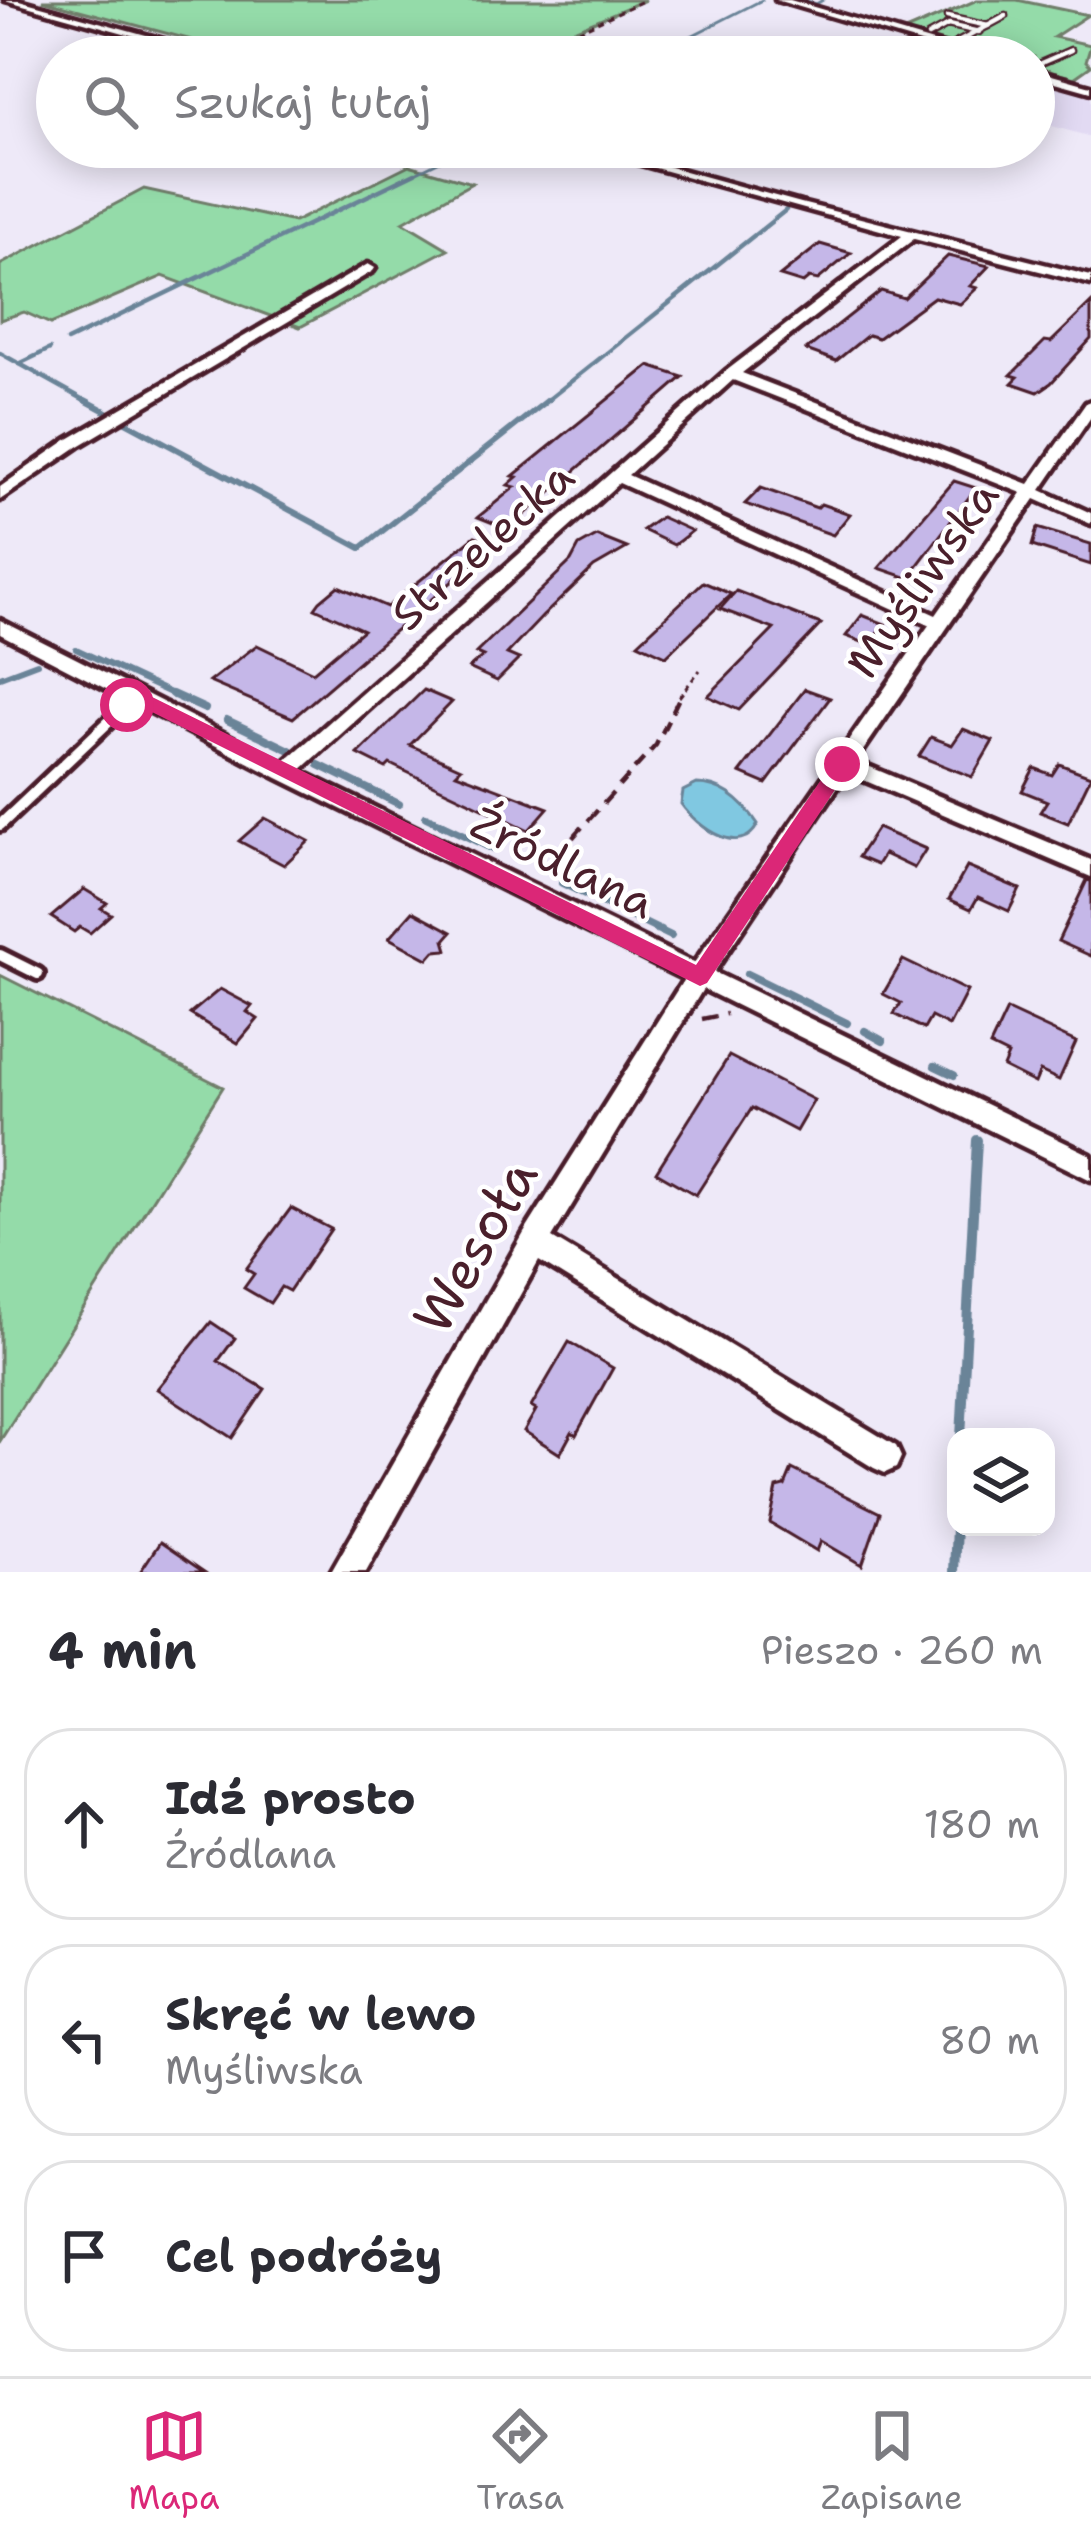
<!DOCTYPE html>
<html lang="pl">
<head>
<meta charset="utf-8">
<style>
  :root { --surface:#fff; --page:#f7f7f7; --text:#2b2b33; --muted:#7c7c81; --line:#e1e1e2; --accent:#db2777 }
  body { margin:0; font-family:"Shantell Sans",sans-serif; background:var(--page); color:var(--text) }
  .controls { position:absolute; right:36px; bottom:36px; display:grid; overflow:hidden; border-radius:24px; box-shadow:0 6px 30px #0003 }
  .controls button { width:108px; height:108px; display:grid; place-items:center; padding:0; border:0; border-bottom:3px solid var(--line); background:var(--surface); color:var(--text); font:60px sans-serif }
  .stop { position:absolute; width:36px; height:36px; margin:-27px; border:9px solid #db2777; border-radius:50%; background:#fff }
  .stop.end { background:#db2777; border-color:#fff; box-shadow:0 3px 12px #0008 }
  .list { margin:0; padding:0; list-style:none }
  h2 { display:flex; justify-content:space-between; align-items:center; height:156px; margin:0; padding:0 48px; font-size:51px }
  h2 small { font-size:39px; font-weight:400; color:var(--muted) }
  .list li { display:grid; grid-template-columns:78px 1fr auto; gap:36px; align-items:center; box-sizing:border-box; height:192px; margin:0 24px 24px; padding:0 24px; border:3px solid var(--line); border-radius:48px }
  .list b { display:block; font-size:45px; white-space:nowrap }
  .list p { margin:0; font-size:39px; white-space:nowrap; color:var(--muted) }
  .list em { font-size:39px; font-style:normal; color:var(--muted) }
  .icon { flex:none; width:66px; height:66px; fill:none; stroke:currentColor; stroke-width:2; stroke-linecap:round; stroke-linejoin:round }
  .map { position:relative; flex:none; width:1091px; height:1572px; overflow:hidden }
  .search { position:absolute; background:var(--surface); box-shadow:0 6px 30px #0003; left:36px; right:36px; top:36px; height:132px; display:flex; align-items:center; gap:30px; box-sizing:border-box; padding:0 42px; border-radius:66px; color:var(--muted); font-size:45px }
  .sheet { height:804px; background:var(--surface) }
  nav { display:flex; justify-content:space-around; align-items:center; box-sizing:border-box; height:168px; border-top:3px solid var(--line); background:var(--surface); font-size:33px; color:var(--muted) }
  nav a { display:grid; justify-items:center; gap:6px }
  nav .on { color:var(--accent) }
  .map>svg:first-child { display:block }
</style>
</head>
<body>
<div class="map">
<svg width="1091" height="1572" viewBox="0 0 1091 1572">
  <rect width="100%" height="100%" fill="#eee9f8"/>
  <filter id="ink" filterUnits="userSpaceOnUse"><feTurbulence type="fractalNoise" baseFrequency=".00833" numOctaves="2"/><feDisplacementMap in="SourceGraphic" scale="24" xChannelSelector="R" yChannelSelector="G"/><feConvolveMatrix kernelMatrix="1 2 1 2 8 2 1 2 1" color-interpolation-filters="sRGB"/></filter>
  <g filter="url(#ink)">
    <polygon fill="#e2daf3" points="1042,80 1091,94 1091,137 1034,121 1034,84"/>
    <g fill="#94dba9" stroke="#6f7d6a" stroke-width="3">
      <polygon points="42,0 645,0 510,57 255,57"/>
      <polygon points="977,0 1017,0 1088,15 1054,37 1091,45 1086,61 1091,66 1074,78 1034,67 1034,57 998,57 903,32"/>
      <polygon points="409,165 472,183 403,222 448,249 300,327 163,276 51,324 24,312 0,320 0,265 144,189 294,222"/>
      <polygon points="0,975 223,1087 0,1441"/>
    </g>
    <path fill="#80c8e1" stroke="#6a8498" stroke-width="3" d="M697,784C724,784 744,803 758,824C741,859 697,827 681,804L683,791Z"/>
    <g fill="none" stroke-linecap="round" stroke-linejoin="round">
      <g stroke="#6a8498" stroke-width="3">
        <polyline points="804,0 816,4 823,0"/>
        <polyline points="650,57 762,0"/>
        <polyline points="409,176 469,147"/>
      </g>
      <g stroke="#6a8498" stroke-width="4.5">
        <polyline points="67,341 415,173"/>
        <polyline points="0,353 90,403"/>
        <polyline points="19,364 50,349"/>
        <polyline points="544,403 786,210"/>
      </g>
      <g stroke="#6a8498" stroke-width="6">
        <polyline points="85,400 109,413"/>
        <polyline points="124,421 361,548 548,400"/>
        <polyline points="76,649 179,697"/>
        <polyline points="0,677 37,663"/>
      </g>
      <g stroke="#6a8498" stroke-width="8">
        <polyline points="172,694 205,709"/>
        <polyline points="227,720 290,750"/>
        <polyline points="319,765 399,804"/>
        <polyline points="426,817 491,848"/>
        <polyline points="562,883 671,936"/>
        <polyline points="747,974 847,1023"/>
        <polyline points="865,1031 883,1041"/>
        <polyline points="935,1066 954,1075"/>
      </g>
      <g stroke="#6a8498" stroke-width="10">
        <polyline points="961,1437 977,1140"/>
        <polyline points="954,1572 956,1527"/>
      </g>
    </g>
    <g fill="#c5b7e8" stroke="#4a1f2b" stroke-width="3">
      <polygon points="820,244 851,253 818,280 809,278 803,283 780,276"/>
      <polygon points="948,256 989,266 970,286 977,288 960,304 934,297 878,338 868,335 836,361 806,350 881,291 904,298"/>
      <polygon points="1091,303 1091,339 1051,383 1038,392 1012,383 1018,377 1011,375 1045,341 1051,342"/>
      <polygon points="649,366 683,377 508,529 478,517 515,487 508,485 517,477 513,476"/>
      <polygon points="954,481 976,488 908,578 879,568"/>
      <polygon points="761,488 817,508 821,504 850,514 833,535 745,504"/>
      <polygon points="661,517 692,531 674,545 643,530"/>
      <polygon points="1037,528 1091,544 1091,565 1032,546"/>
      <polygon points="475,536 496,544 293,718 209,682 257,645 313,672 363,630 315,608 320,601 338,586 387,607"/>
      <polygon points="597,536 627,548 594,567 543,616 507,654 519,659 497,681 469,668 483,656 476,653 571,561 579,546"/>
      <polygon points="703,582 731,594 666,656 638,643"/>
      <polygon points="736,591 821,624 739,710 708,696 774,629 720,609"/>
      <polygon points="862,615 885,624 870,645 846,636"/>
      <polygon points="805,689 830,698 766,784 740,773"/>
      <polygon points="424,690 452,702 410,745 461,768 456,773 548,808 529,830 390,764 386,768 358,754"/>
      <polygon points="963,729 993,741 972,777 919,756 931,737 952,745"/>
      <polygon points="1059,764 1091,776 1068,823 1040,812 1047,801 1022,791 1034,768 1052,775"/>
      <polygon points="265,818 309,841 284,865 239,841"/>
      <polygon points="877,828 926,849 914,868 884,854 877,865 858,857"/>
      <polygon points="967,867 1020,889 1009,911 978,897 971,909 949,899"/>
      <polygon points="1087,880 1091,881 1091,956 1058,941"/>
      <polygon points="84,889 107,903 101,908 111,914 90,933 80,927 74,932 51,917"/>
      <polygon points="413,911 452,932 445,940 448,950 435,951 428,959 389,938"/>
      <polygon points="903,960 967,991 949,1026 931,1017 924,1029 894,1014 901,1003 883,994"/>
      <polygon points="220,989 252,1006 247,1012 258,1019 238,1043 190,1014"/>
      <polygon points="1007,1010 1076,1042 1059,1080 1040,1071 1035,1083 1003,1067 1008,1055 990,1046"/>
      <polygon points="729,1056 814,1100 796,1131 752,1108 696,1195 656,1172"/>
      <polygon points="291,1208 331,1229 289,1291 281,1287 270,1303 244,1288 254,1274 246,1269"/>
      <polygon points="211,1322 235,1338 218,1361 265,1389 232,1438 157,1389"/>
      <polygon points="569,1342 613,1368 576,1435 572,1432 560,1454 524,1431 536,1410 531,1407"/>
      <polygon points="792,1469 880,1513 862,1565 821,1541 817,1551 770,1523 777,1488 785,1486"/>
      <polygon points="160,1542 204,1572 140,1572"/>
    </g>
    <g fill="none" stroke-linecap="round" stroke-linejoin="round">
      <defs>
        <g id="service-far1">
          <polyline points="947,17 988,26"/>
          <polyline points="928,36 948,25 979,32"/>
          <polyline points="947,48 1006,16"/>
          <polyline points="1034,66 1071,50"/>
        </g>
        <g id="service">
          <polyline points="0,825 136,696"/>
          <polyline points="0,955 38,974"/>
        </g>
        <g id="minor">
          <polygon points="5,0 19,0 226,57 210,57"/>
          <polygon points="776,0 790,0 984,57 968,57"/>
          <polygon points="1034,70 1091,86 1091,92 1034,76"/>
          <path d="M579,147H598L801,203L1091,276V284L914,239L742,373L1029,484L1086,403L1091,401V417L1041,490L1091,513V524L1035,499L856,761L1091,860V877L847,773L714,972L1091,1155V1180L703,989L552,1238L896,1446L901,1457L896,1468L885,1473L874,1468L539,1261L366,1572H331L524,1233L684,979L278,778L0,634V620L283,763L726,371L902,236ZM733,380L1022,493L936,615L628,475ZM619,483L929,625L694,963L300,771Z"/>
          <polygon points="368,264 375,268 373,271 79,446 0,500 0,487 67,440"/>
        </g>
      </defs>
      <use href="#service-far1" stroke="#4a1f2b" stroke-width="9"/>
      <use href="#service" stroke="#4a1f2b" stroke-width="20"/>
      <use href="#minor" stroke="#4a1f2b" stroke-width="9"/>
      <g stroke="#4a1f2b" stroke-width="3" stroke-dasharray="6 4.5" stroke-linecap="butt">
        <polyline points="521,57 645,0"/>
        <polyline points="679,697 700,670"/>
      </g>
      <g stroke="#4a1f2b" stroke-width="4.5" stroke-dasharray="14 9" stroke-linecap="butt">
        <polyline points="542,872 656,745 681,694"/>
        <polyline points="702,1019 726,1014"/>
      </g>
      <use href="#service-far1" stroke="#fff" stroke-width="4.5"/>
      <use href="#service" stroke="#fff" stroke-width="10"/>
      <use href="#minor" fill="#fff" fill-rule="evenodd"/>
    </g>
  </g>
  <polygon fill="#db2777" points="129,692 142,692 696,965 835,759 849,759 852,764 707,983 700,986 138,705 120,710 117,705"/>
  <g text-anchor="middle" stroke-width="9" stroke-linejoin="round" paint-order="stroke">
    <g font-size="45" fill="#4a1f2b" stroke="#fff">
      <text transform="translate(482 545) rotate(-42)" y="16">Strzelecka</text>
      <text transform="translate(922 579) rotate(-55)" y="16">Myśliwska</text>
      <text transform="translate(563 862) rotate(26)" y="16">Źródlana</text>
    </g>
    <g font-size="54" fill="#4a1f2b" stroke="#fff">
      <text transform="translate(475 1246) rotate(-60)" y="19">Wesoła</text>
    </g>
  </g>
</svg>
<div class="controls">
<button><svg class="icon" aria-label="layers" viewBox="0 0 24 24"><path d="M12 4l9 5-9 5-9-5zM3 14l9 5 9-5"/></svg></button>
</div>
<div class="stop" style="left:127px;top:705px"></div>
<div class="stop end" style="left:842px;top:764px"></div>
<div class="search"><svg class="icon" aria-label="search" viewBox="0 0 24 24"><circle cx="10" cy="10" r="6"/><path d="M15 15l6 6"/></svg>Szukaj tutaj</div>
</div>
<section class="sheet">
<h2>4 min<small>Pieszo · 260 m</small></h2>
<ul class="list">
<li><svg class="icon" aria-label="ahead" viewBox="0 0 24 24"><path d="M12 20V5M6 11l6-6 6 6"/></svg><div><b>Idź prosto</b><p>Źródlana</p></div><em>180 m</em></li>
<li><svg class="icon" aria-label="left" viewBox="0 0 24 24"><path d="M17 20v-9H6M10 6l-5 5 5 5"/></svg><div><b>Skręć w lewo</b><p>Myśliwska</p></div><em>80 m</em></li>
<li><svg class="icon" aria-label="arrive" viewBox="0 0 24 24"><path d="M6 21V4h12l-3 4 3 4H6"/></svg><div><b>Cel podróży</b></div></li>
</ul>
</section>
<nav>
<a class="on"><svg class="icon" aria-label="map" viewBox="0 0 24 24"><path d="M3 6l6-2 6 2 6-2v14l-6 2-6-2-6 2zM9 4v14M15 6v14"/></svg>Mapa</a>
<a><svg class="icon" aria-label="directions" viewBox="0 0 24 24"><path d="M12 3l9 9-9 9-9-9zM9 14v-3h6M13 9l2 2-2 2"/></svg>Trasa</a>
<a><svg class="icon" aria-label="saved" viewBox="0 0 24 24"><path d="M7 4h10v16l-5-4-5 4z"/></svg>Zapisane</a>
</nav>
</body>
</html>
